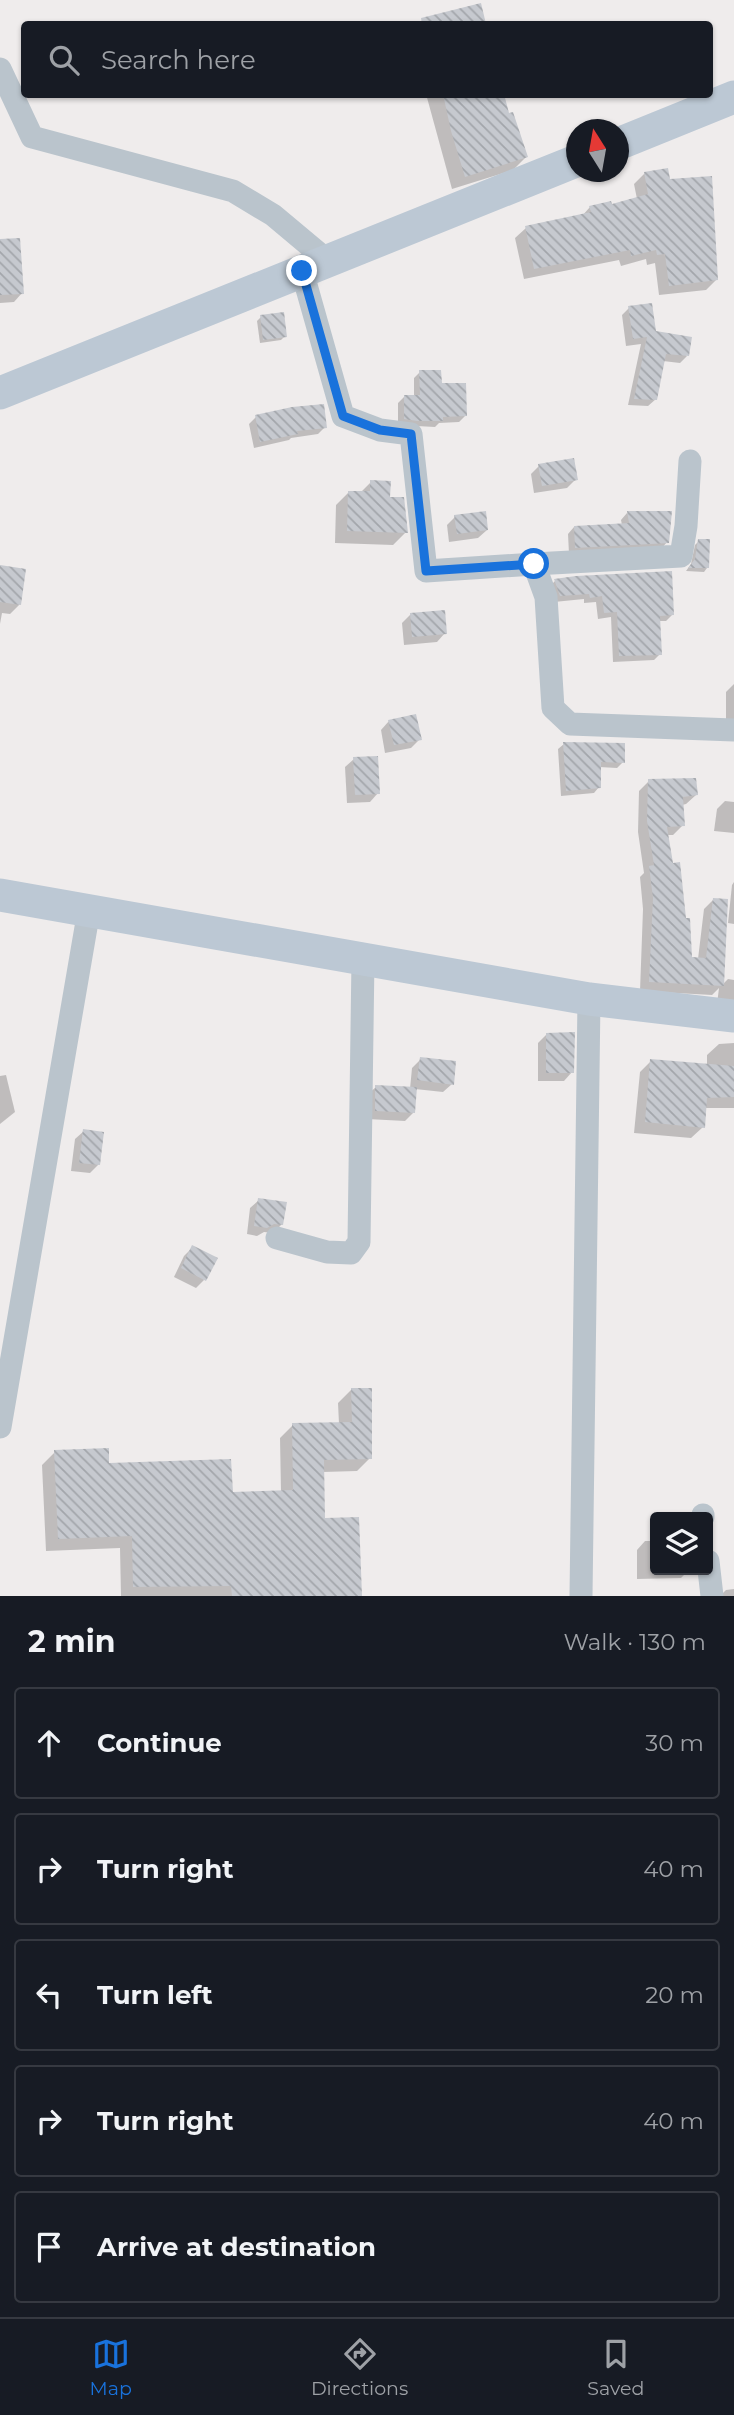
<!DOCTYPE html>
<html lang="en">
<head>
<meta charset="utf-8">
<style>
  :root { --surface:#171b24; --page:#20242c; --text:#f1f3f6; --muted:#9ea1a6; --line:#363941; --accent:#1972dc }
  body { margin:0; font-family:Montserrat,sans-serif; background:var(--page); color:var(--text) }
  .controls { position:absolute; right:21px; bottom:21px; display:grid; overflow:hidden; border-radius:7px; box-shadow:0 2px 5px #0004 }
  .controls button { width:63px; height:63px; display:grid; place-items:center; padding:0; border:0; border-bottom:2px solid var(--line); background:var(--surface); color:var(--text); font:35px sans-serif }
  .compass { position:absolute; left:566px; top:119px; width:63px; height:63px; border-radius:50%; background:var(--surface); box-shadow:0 2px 5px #0004; rotate:349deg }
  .stop { position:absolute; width:21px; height:21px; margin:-16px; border:5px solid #1972dc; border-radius:50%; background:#fff }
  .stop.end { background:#1972dc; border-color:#fff; box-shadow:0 2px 7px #0008 }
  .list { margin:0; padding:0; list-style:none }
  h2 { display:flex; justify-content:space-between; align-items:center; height:91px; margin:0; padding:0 28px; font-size:30px }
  h2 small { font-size:23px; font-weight:400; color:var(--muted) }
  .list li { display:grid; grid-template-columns:46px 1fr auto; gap:21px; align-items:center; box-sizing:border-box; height:112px; margin:0 14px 14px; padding:0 14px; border:2px solid var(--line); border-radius:7px }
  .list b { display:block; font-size:26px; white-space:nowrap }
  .list em { font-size:23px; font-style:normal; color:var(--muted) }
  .icon { flex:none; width:38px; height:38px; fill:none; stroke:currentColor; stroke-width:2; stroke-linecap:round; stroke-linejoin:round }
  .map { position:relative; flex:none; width:734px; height:1596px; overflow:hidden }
  .search { position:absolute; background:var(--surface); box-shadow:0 2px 5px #0004; left:21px; right:21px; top:21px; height:77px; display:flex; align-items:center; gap:18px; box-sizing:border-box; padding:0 24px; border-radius:7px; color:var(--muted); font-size:26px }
  .sheet { height:721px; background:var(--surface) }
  nav { display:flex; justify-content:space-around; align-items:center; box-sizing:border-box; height:98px; border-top:2px solid var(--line); background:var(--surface); font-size:19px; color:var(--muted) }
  nav a { display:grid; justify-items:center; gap:4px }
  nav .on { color:var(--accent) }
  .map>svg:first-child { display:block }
</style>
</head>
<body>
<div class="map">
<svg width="734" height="1596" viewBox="0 0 734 1596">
  <defs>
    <pattern id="building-back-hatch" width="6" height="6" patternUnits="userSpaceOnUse" patternTransform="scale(1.75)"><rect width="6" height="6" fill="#c6c9cf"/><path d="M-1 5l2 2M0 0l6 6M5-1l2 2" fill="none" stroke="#a3a6ab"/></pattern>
  </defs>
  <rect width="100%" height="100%" fill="#efecec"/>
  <g fill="#0003">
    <polygon points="479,5 485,24 418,24 424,19"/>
    <polygon points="426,94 503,94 508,115 526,157 513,170 452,189"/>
    <polygon points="645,173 668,181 717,279 706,290 659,295 655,263 647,265 646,259 621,266 619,260 524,279 515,238 526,228 582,216 590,207 610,206 637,199 634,184"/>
    <polygon points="0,241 22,293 14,302 0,303"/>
    <polygon points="629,308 655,333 687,356 680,363 663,361 656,399 648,406 628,405 641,344 626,346 622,315"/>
    <polygon points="261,317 285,336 281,340 260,343 257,321"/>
    <polygon points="420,372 440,385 465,416 459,422 439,423 435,427 398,425 398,403 404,397 414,397 414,378"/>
    <polygon points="256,417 325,427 318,434 291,438 289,440 254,448 249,424"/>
    <polygon points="539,466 576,479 567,488 534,493 531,474"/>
    <polygon points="371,482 388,499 406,532 393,545 335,543 336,505 349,492 360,493"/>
    <polygon points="627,513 667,542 661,549 569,554 568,534 574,527 622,525 621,520"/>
    <polygon points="455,517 487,530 478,538 449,542 447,525"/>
    <polygon points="699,541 707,568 704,572 686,571 691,564 695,545"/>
    <polygon points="0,567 20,604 10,614 2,613 0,624"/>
    <polygon points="555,581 672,615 666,621 659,621 660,654 654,660 613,662 611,617 598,619 596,602 584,603 584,599 554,602 549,587"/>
    <polygon points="411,614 445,633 437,642 404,645 402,623"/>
    <polygon points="734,684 734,728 726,724 726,692"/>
    <polygon points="389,721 420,739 411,748 385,753 381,730"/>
    <polygon points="564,744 623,762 617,768 599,767 599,787 594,793 561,796 558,749"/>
    <polygon points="354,759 378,793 370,802 347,803 345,767"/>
    <polygon points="649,781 696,795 686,804 682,805 683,825 673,835 666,835 691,959 698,959 704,909 714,899 722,985 728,979 734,980 734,1007 717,1004 719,988 712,995 640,991 643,909 640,877 644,873 638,832 639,791"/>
    <polygon points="725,801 734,802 734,833 714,831 717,809"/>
    <polygon points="734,882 734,924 728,923 732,885"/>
    <polygon points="546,1035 572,1072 564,1081 538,1081 538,1043"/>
    <polygon points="734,1043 734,1108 705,1108 703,1127 691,1138 634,1133 640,1072 651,1061 707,1066 707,1055 719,1044"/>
    <polygon points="421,1059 452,1084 443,1092 415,1089 413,1113 405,1121 367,1119 367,1095 376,1087 410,1089 412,1068"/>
    <polygon points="6,1075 15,1112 0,1124 0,1076"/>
    <polygon points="84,1131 99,1164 90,1173 71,1171 75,1139"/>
    <polygon points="259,1200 282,1224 273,1233 264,1232 257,1236 247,1234 250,1208"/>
    <polygon points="193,1247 204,1280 196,1288 174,1277 184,1256"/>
    <polygon points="351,1390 370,1458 357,1471 323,1472 324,1520 361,1596 121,1596 120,1548 46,1551 42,1465 55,1452 231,1493 281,1492 280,1438 293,1425 339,1424 338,1403"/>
    <polygon points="645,1541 655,1541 655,1570 689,1570 681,1578 637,1579 637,1550"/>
    <polygon points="734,1589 734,1596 720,1596 726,1590"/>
  </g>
  <g fill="url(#building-back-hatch)">
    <polygon points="481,3 486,24 422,24 421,18"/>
    <polygon points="443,94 504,94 509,113 513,112 528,157 465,177 451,131"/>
    <polygon points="668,168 670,179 712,176 718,280 669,286 665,254 657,255 656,250 631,256 630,250 534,269 525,226 591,212 589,206 611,201 612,204 648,194 644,172"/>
    <polygon points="20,238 24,294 0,295 0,239"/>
    <polygon points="652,303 656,331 692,337 689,356 666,354 657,400 634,399 647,337 633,339 628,306"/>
    <polygon points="284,312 287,337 263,340 260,315"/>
    <polygon points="419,370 441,370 442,383 466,383 467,416 443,417 443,421 417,421 404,419 404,395 420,395"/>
    <polygon points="324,404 327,428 297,431 298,434 260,442 255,415 292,407"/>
    <polygon points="574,458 578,480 542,486 538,464"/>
    <polygon points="370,480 391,481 390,497 404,497 408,533 347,531 348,491 370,491"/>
    <polygon points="486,511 488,530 457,534 454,515"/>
    <polygon points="627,511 672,511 669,543 575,548 574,526 629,523"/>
    <polygon points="698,539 710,539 709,568 688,568 695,559"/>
    <polygon points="0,565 26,569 21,605 0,602"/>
    <polygon points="672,571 674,615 660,616 662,655 619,656 617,612 604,613 602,596 590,598 589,594 560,596 554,579 576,576"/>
    <polygon points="445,610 447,634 412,637 410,613"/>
    <polygon points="416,714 422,740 394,745 388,720"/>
    <polygon points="563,742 625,743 625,763 601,762 601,788 566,791"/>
    <polygon points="378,756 380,794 355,795 353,757"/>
    <polygon points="696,778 698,795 683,797 685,826 667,827 673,863 680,862 686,918 690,918 692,957 706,958 713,898 728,899 724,986 649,982 653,898 649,866 654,865 647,821 648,779"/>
    <polygon points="575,1032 574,1073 546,1073 546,1033"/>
    <polygon points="420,1057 456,1061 454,1085 417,1080"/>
    <polygon points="650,1059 734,1066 734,1097 707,1098 705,1128 645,1122"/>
    <polygon points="375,1085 417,1087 415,1113 375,1111"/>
    <polygon points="83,1129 104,1132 100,1165 79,1163"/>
    <polygon points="258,1198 287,1202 283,1225 274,1224 267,1228 254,1226"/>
    <polygon points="192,1245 218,1258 206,1281 181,1268"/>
    <polygon points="351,1388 372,1388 372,1459 324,1460 325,1518 359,1517 362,1596 232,1596 231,1586 133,1587 132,1536 58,1539 54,1450 109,1448 109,1463 231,1459 233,1492 293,1490 292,1423 352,1422"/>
  </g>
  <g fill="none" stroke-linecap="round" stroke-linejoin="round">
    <g stroke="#bac4cc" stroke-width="23">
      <polyline points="0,69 32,137 233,191 273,215 328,261"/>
      <polyline points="302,271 343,416 380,430 411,434 426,571 534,564 546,597 553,708 570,724 734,730"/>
      <polyline points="534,564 681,556 686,526 690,461"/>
      <polyline points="277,1238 327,1252 351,1253 359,1242 363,959"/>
      <polyline points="0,1427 89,910"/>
      <polyline points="703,1515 703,1517"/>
      <polyline points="708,1561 712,1596"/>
      <polyline points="581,1596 589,999"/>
    </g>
    <g stroke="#bcc8d4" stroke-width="33">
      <polyline points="618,144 734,97"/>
      <polyline points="0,393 576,161"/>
      <polyline points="0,895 589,999 734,1016"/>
    </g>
  </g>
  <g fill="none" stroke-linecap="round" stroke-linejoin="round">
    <polyline stroke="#1972dc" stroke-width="9" points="302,271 343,416 380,430 411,434 426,571 534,564"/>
  </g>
</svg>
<div class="controls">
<button><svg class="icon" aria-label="layers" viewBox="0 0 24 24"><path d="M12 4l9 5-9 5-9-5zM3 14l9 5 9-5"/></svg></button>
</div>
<svg class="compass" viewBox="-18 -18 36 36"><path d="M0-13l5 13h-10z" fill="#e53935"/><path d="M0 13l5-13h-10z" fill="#9ea1a6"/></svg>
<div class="stop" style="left:534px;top:564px"></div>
<div class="stop end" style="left:302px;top:271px"></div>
<div class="search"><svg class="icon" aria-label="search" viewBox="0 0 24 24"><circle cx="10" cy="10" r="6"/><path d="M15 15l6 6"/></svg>Search here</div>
</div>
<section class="sheet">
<h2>2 min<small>Walk · 130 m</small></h2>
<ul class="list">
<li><svg class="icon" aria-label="ahead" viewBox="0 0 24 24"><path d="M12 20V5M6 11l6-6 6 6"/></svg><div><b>Continue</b></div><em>30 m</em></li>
<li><svg class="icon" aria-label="right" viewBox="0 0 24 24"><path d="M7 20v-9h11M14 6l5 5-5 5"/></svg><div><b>Turn right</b></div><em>40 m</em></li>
<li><svg class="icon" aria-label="left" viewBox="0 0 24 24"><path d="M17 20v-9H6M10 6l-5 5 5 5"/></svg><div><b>Turn left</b></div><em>20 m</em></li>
<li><svg class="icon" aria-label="right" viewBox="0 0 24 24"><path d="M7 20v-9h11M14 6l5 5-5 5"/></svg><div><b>Turn right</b></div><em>40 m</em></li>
<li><svg class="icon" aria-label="arrive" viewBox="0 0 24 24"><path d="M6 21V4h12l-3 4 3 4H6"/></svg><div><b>Arrive at destination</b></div></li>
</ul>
</section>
<nav>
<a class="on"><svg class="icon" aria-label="map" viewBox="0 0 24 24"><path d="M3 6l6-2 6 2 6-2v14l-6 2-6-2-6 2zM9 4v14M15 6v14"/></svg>Map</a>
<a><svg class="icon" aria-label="directions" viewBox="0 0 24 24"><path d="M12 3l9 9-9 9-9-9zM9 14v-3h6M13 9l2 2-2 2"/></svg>Directions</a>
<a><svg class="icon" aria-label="saved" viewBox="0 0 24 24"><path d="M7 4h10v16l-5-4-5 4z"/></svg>Saved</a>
</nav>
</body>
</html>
